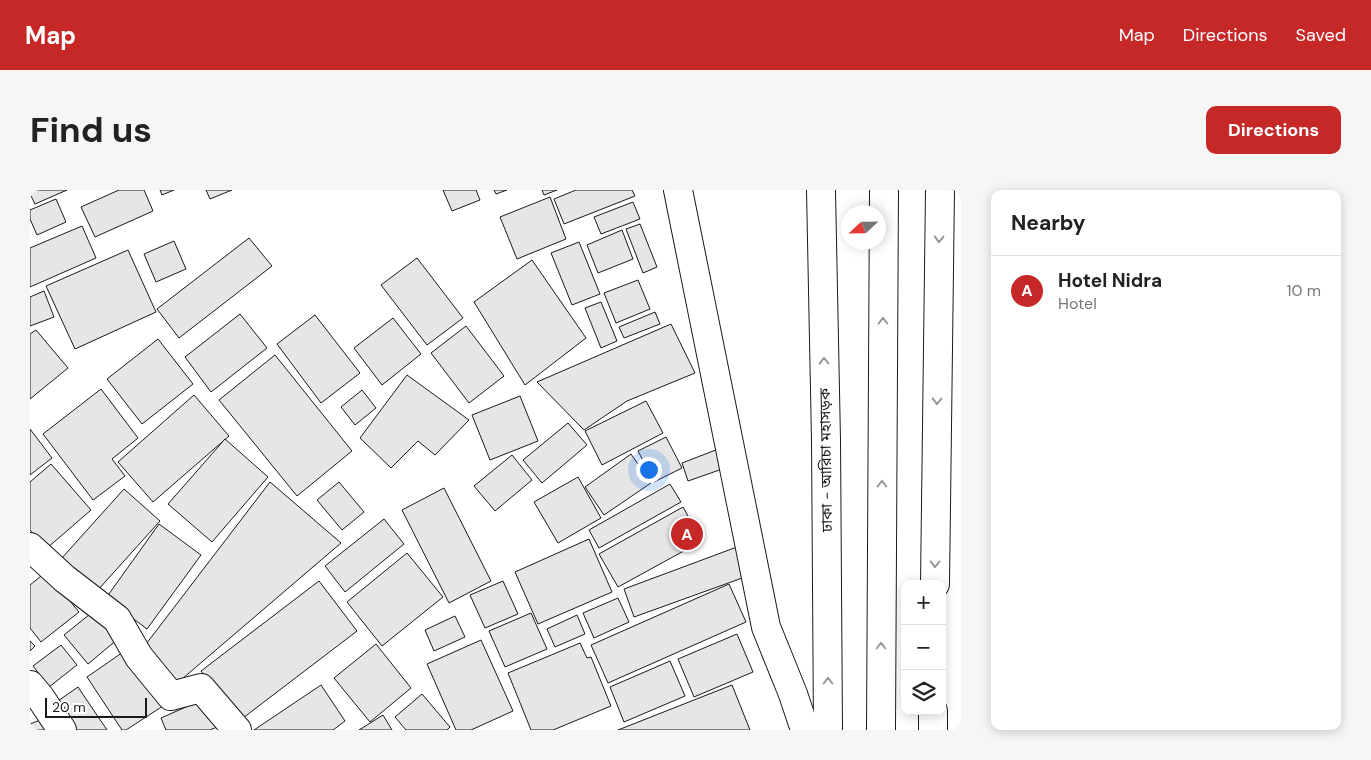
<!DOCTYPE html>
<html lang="en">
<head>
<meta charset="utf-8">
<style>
  :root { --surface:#fff; --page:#f6f6f6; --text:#222; --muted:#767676; --line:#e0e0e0; --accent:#c62828 }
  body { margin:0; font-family:"DM Sans","Noto Sans Bengali",sans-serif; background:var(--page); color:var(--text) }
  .controls { position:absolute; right:15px; bottom:15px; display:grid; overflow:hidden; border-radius:10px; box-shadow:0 2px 12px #0003 }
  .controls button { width:45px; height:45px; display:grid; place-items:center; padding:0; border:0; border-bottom:1px solid var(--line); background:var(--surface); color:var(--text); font:25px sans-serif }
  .compass { position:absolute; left:811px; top:15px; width:45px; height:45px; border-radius:50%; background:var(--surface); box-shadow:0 2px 12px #0003; rotate:248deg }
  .scale { position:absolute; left:15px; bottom:12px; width:102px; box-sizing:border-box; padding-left:5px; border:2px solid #1a1a1a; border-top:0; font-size:14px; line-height:18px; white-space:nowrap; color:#1a1a1a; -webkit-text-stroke:4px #fff; paint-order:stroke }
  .you { position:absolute; left:618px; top:279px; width:18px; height:18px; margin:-12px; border:4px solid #fff; border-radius:50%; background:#1a73e8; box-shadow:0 0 0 8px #1a73e833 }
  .badge { display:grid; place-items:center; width:32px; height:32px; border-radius:50%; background:var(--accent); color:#fff; font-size:16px; font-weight:700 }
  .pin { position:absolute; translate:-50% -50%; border:2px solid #fff; box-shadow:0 1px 5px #0006 }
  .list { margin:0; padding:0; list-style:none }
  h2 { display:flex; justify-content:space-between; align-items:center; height:65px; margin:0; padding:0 20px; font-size:21px }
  h2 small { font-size:16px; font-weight:400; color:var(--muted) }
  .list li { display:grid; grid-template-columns:32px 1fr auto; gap:15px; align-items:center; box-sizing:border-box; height:70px; padding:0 20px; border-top:1px solid var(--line) }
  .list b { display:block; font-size:19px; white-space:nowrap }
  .list p { margin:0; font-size:16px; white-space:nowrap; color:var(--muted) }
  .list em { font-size:16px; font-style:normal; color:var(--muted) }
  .icon { flex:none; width:28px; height:28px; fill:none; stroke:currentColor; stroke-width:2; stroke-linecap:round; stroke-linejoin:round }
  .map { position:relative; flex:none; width:931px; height:540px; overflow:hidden; border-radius:10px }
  header { display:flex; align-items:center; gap:30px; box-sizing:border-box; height:70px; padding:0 25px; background:var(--accent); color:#fff }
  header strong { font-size:24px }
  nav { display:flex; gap:28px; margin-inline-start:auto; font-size:18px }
  .intro { display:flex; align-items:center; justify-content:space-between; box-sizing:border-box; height:120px; padding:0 30px }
  h1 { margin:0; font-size:35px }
  .button { padding:12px 22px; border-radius:10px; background:var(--accent); color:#fff; font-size:18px; font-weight:700 }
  main { display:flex; gap:30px; padding:0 30px }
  aside { flex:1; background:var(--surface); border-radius:10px; box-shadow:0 2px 12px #0003 }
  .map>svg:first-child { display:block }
</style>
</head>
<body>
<header>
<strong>Map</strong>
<nav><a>Map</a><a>Directions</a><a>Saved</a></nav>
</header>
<div class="intro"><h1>Find us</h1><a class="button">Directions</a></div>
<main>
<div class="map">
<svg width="931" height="540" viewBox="0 0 931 540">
  <rect width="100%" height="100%" fill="#fff"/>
  <g fill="#e6e6e6" stroke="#1a1a1a">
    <polygon points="3,0 37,0 5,14 0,4 0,1"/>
    <polygon points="89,0 114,0 123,21 65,47 51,17"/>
    <polygon points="130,0 144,0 132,5"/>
    <polygon points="176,0 202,0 180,9"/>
    <polygon points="413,0 446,0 450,10 422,21"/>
    <polygon points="464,0 477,0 466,4"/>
    <polygon points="512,0 527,0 514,5"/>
    <polygon points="546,0 602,0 605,6 534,34 524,9"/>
    <polygon points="520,7 536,49 487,69 470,27"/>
    <polygon points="26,9 36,32 7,45 0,29 0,20"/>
    <polygon points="603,12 610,29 571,44 564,27"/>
    <polygon points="610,34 627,77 613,83 596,39"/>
    <polygon points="52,36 66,68 0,97 0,58"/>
    <polygon points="592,40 603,69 568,83 557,55"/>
    <polygon points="219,48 242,76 149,148 127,119"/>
    <polygon points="144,51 156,79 126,92 114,64"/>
    <polygon points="549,52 570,104 542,115 521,63"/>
    <polygon points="98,60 126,122 45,159 16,96"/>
    <polygon points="387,68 433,128 397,155 351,95"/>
    <polygon points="502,70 556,148 495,195 444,112"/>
    <polygon points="608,90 620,119 586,133 574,103"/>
    <polygon points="14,101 24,127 0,136 0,107"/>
    <polygon points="571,112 587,151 571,158 555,118"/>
    <polygon points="625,122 630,134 594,148 589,137"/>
    <polygon points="210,124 237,158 181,202 155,167"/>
    <polygon points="285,125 330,183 291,213 247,154"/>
    <polygon points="363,128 391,164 352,195 324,158"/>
    <polygon points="641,134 665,183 597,211 554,240 507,192"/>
    <polygon points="436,136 474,186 439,213 401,163"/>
    <polygon points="6,140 38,178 0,209 0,144"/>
    <polygon points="128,149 163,194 112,234 77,189"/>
    <polygon points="245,165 322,261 267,306 189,210"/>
    <polygon points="377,185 439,230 405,265 388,251 361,278 330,248"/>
    <polygon points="71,199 108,248 82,269 95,286 63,310 13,244"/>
    <polygon points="332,200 346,218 325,235 311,217"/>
    <polygon points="164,205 199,246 123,312 88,272"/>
    <polygon points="490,206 508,251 460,270 442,225"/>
    <polygon points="616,211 633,243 572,275 555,241"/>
    <polygon points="538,233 557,255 512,293 493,270"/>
    <polygon points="0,239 22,268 0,285"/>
    <polygon points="636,247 652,278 624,292 608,261"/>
    <polygon points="195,249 238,287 182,352 138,314"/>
    <polygon points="691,258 698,277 658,291 652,273"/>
    <polygon points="601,264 621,293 574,325 555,297"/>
    <polygon points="482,265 502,290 465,321 444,296"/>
    <polygon points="21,274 61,320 16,359 0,340 0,292"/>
    <polygon points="548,287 571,328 528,353 504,312"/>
    <polygon points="240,292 311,353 145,495 113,458"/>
    <polygon points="309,292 334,322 312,340 287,310"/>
    <polygon points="640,294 651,312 569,358 559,340"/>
    <polygon points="414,298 461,391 419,413 372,320"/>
    <polygon points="94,299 130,331 67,401 31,369"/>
    <polygon points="653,317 672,351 588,397 569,364"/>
    <polygon points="354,329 374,354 315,402 295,376"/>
    <polygon points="129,334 171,365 117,439 76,408"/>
    <polygon points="559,349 582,402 508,434 485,382"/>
    <polygon points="715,354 726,383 604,427 594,399"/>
    <polygon points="377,363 413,407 352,456 317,412"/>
    <polygon points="16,382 49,422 11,452 0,438 0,395"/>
    <polygon points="289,391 327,441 209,531 171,481"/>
    <polygon points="473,391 488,424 455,438 440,405"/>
    <polygon points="699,394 716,432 578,493 561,455"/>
    <polygon points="588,408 599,432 564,448 553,423"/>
    <polygon points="65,420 89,448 58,474 34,445"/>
    <polygon points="501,423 517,459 475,477 459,441"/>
    <polygon points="547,425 555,444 525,457 517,439"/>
    <polygon points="425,426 435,447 404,461 395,440"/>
    <polygon points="707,444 723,482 664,507 648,469"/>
    <polygon points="451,450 483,521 441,540 426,540 397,474"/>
    <polygon points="0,451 5,456 0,461"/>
    <polygon points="550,453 557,468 561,467 581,516 523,540 501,540 478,483"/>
    <polygon points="346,454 381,498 340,532 304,488"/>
    <polygon points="31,455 47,475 19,497 3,476"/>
    <polygon points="96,460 133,516 96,540 92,540 57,487"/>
    <polygon points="640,471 655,506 594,532 580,497"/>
    <polygon points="291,495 315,531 303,540 224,540"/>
    <polygon points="702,495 720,540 588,540"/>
    <polygon points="48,497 77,540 43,540 25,513"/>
    <polygon points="392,504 420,537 417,540 376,540 365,527"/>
    <polygon points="174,509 187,537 180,540 136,540 131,528"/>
    <polygon points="353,525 362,540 329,540"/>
    <polygon points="15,528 20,540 0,540 0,534"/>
  </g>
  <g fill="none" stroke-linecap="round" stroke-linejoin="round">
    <defs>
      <g id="street">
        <polyline points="0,357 35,389 87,429 109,467 141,506 171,498 207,540"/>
        <polyline points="0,495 10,507 32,540"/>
      </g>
      <polyline id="secondary" points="648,0 736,437 763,504 775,540"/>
      <g id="highway">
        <polyline points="791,0 796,250 798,540"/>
        <polyline points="905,394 910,0"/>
        <polyline points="851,540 854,0"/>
        <polyline points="903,540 903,521"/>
      </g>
    </defs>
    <use href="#street" stroke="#1a1a1a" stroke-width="30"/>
    <use href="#secondary" stroke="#1a1a1a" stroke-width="30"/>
    <use href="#highway" stroke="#1a1a1a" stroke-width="30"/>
    <use href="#street" stroke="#fff" stroke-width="28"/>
    <use href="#secondary" stroke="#fff" stroke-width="28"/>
    <use href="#highway" stroke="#fff" stroke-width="28"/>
  </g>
  <defs><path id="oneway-chevron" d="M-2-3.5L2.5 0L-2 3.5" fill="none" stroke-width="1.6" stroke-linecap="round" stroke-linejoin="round" transform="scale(1.25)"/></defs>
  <g stroke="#989898">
    <use href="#oneway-chevron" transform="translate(909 49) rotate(91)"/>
    <use href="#oneway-chevron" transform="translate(853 131) rotate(-90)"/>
    <use href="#oneway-chevron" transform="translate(794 171) rotate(-91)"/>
    <use href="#oneway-chevron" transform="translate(907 211) rotate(91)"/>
    <use href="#oneway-chevron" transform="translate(852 294) rotate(-90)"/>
    <use href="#oneway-chevron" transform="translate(905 374) rotate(91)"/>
    <use href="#oneway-chevron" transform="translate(851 456) rotate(-90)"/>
    <use href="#oneway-chevron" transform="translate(798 491) rotate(-90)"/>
  </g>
  <g text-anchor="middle" stroke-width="4" stroke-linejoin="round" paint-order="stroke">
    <g font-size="15" fill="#1a1a1a" stroke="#fff">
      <text transform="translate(796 270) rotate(-91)" y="5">ঢাকা - আরিচা মহাসড়ক</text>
    </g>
  </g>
</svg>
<div class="controls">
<button>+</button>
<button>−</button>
<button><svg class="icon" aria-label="layers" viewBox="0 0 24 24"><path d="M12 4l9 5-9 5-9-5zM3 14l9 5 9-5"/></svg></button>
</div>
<svg class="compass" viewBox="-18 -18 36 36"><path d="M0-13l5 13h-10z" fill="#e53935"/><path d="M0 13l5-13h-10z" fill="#767676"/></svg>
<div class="scale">20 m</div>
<div class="you"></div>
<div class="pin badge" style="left:657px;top:344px">A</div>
</div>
<aside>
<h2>Nearby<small></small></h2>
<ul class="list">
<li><span class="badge">A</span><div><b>Hotel Nidra</b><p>Hotel</p></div><em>10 m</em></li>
</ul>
</aside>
</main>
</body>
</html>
